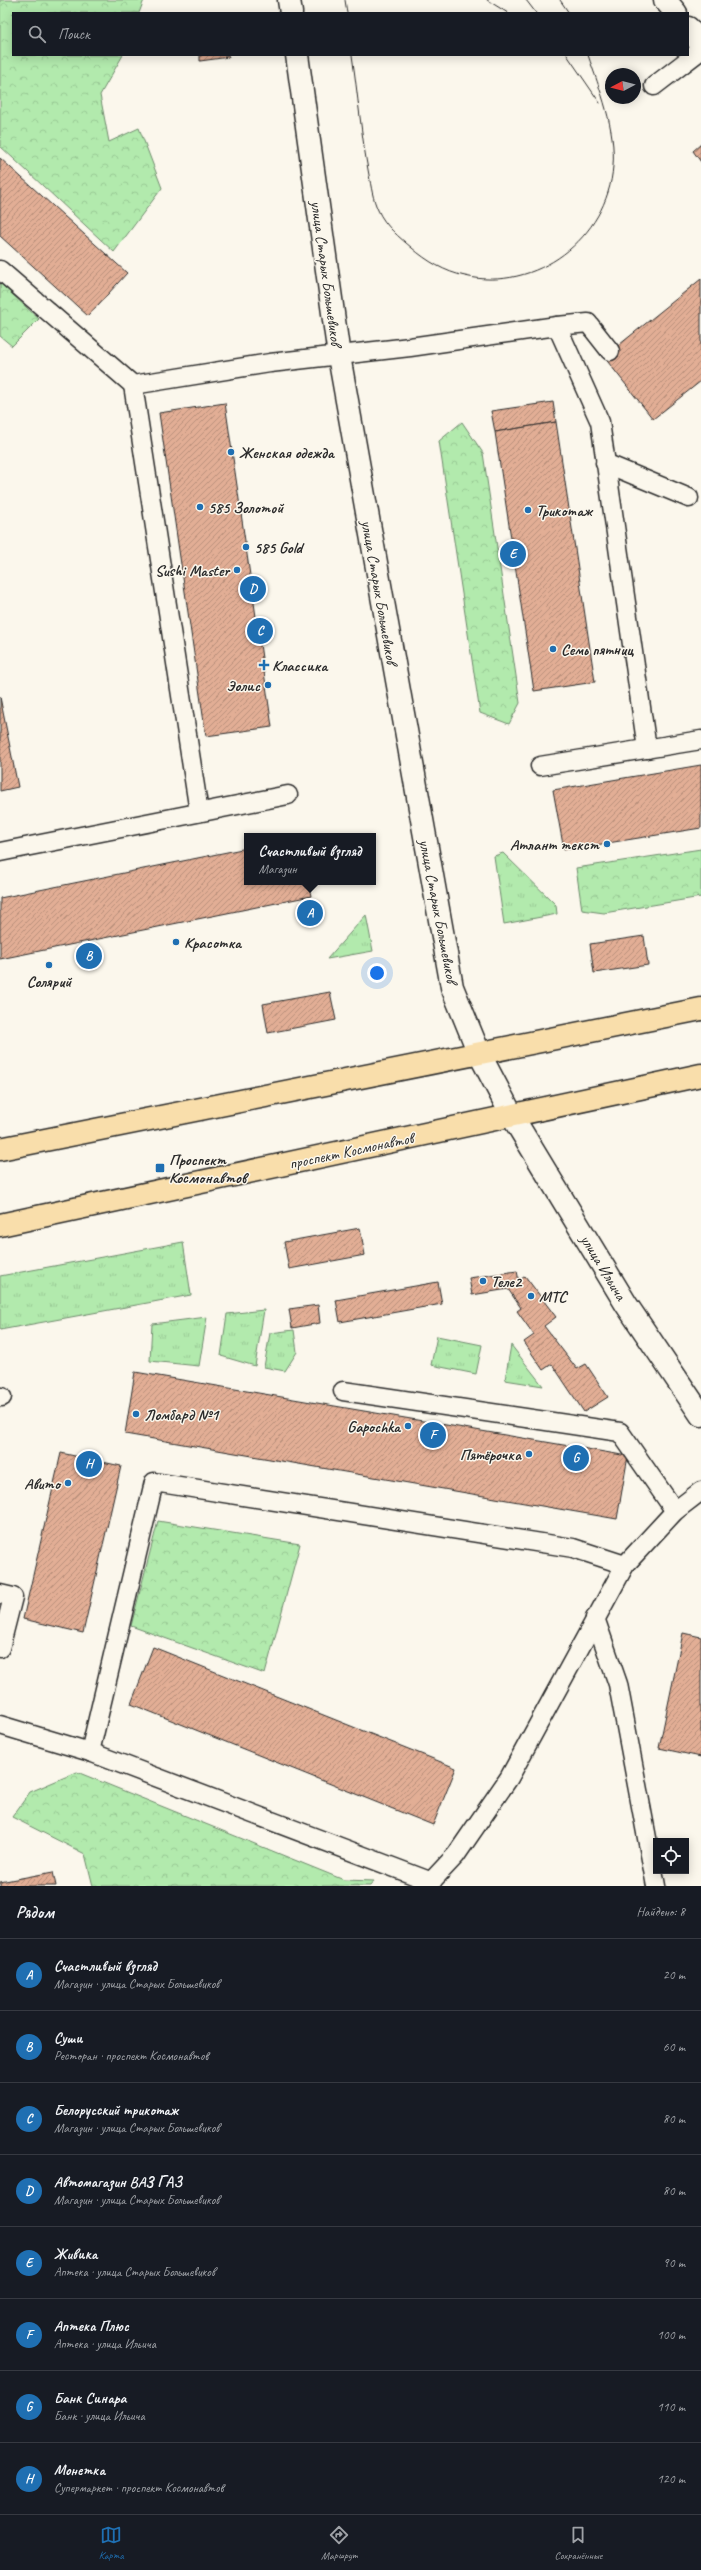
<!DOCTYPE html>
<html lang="ru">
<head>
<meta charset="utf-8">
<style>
  :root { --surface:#171b24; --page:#20242c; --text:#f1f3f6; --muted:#9ea1a6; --line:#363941; --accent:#1f6fb2 }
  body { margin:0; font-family:Caveat,sans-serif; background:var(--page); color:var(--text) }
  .controls { position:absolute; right:12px; bottom:12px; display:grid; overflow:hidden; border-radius:0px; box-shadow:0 2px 10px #0003 }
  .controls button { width:36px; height:36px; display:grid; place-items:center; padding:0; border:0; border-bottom:1px solid var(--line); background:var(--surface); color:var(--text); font:20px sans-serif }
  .compass { position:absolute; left:605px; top:68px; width:36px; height:36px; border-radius:50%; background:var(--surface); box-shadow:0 2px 10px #0003; rotate:263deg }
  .you { position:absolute; left:377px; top:973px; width:14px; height:14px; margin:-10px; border:3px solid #fff; border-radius:50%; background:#1a73e8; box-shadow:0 0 0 6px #1a73e833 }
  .badge { display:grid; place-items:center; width:26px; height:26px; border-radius:50%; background:var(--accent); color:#fff; font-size:13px; font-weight:700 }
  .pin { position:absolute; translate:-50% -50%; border:2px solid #fff; box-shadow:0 1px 4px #0006 }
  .popup { position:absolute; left:244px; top:833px; width:132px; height:52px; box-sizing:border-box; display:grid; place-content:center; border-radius:0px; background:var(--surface); filter:drop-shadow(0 1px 3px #0005); font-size:13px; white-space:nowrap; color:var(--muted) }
  .popup b { font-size:15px; color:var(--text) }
  .popup::after { content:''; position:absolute; left:50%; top:100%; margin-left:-8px; border:8px solid transparent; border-top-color:var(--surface) }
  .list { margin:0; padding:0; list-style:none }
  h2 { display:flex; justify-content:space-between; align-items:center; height:52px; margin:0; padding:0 16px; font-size:17px }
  h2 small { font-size:13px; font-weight:400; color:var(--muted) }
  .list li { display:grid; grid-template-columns:26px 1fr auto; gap:12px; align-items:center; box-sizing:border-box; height:72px; padding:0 16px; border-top:1px solid var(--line) }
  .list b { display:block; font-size:15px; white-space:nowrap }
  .list p { margin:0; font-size:13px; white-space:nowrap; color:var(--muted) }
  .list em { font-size:13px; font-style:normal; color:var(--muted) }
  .icon { flex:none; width:22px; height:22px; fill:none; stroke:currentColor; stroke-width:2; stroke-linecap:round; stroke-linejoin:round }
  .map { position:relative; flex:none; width:701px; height:1886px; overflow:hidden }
  .search { position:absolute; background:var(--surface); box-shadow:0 2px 10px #0003; left:12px; right:12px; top:12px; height:44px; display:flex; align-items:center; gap:10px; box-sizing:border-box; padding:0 14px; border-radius:0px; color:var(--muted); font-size:15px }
  .sheet { height:628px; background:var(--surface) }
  nav { display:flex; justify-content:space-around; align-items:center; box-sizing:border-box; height:56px; border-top:1px solid var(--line); background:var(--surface); font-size:11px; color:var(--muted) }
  nav a { display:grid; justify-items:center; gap:2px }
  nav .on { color:var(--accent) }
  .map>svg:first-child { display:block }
</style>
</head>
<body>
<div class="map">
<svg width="701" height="1886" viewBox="0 0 701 1886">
  <defs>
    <pattern id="grass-tufts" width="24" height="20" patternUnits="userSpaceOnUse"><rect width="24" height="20" fill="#b2eaad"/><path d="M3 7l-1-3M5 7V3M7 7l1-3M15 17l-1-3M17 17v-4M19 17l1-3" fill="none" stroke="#99c995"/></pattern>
    <pattern id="park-crowns" width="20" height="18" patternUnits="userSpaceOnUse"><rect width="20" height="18" fill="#b2eaad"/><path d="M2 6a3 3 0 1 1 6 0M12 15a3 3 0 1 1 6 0" fill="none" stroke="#99c995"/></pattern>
    <pattern id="building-hatch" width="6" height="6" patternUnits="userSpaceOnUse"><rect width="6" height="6" fill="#e2ae95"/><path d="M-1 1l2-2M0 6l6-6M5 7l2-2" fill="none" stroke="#b78e7a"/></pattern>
  </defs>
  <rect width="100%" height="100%" fill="#fbf7ec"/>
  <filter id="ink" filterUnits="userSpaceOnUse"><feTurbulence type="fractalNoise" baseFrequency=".025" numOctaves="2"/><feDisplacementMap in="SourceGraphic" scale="8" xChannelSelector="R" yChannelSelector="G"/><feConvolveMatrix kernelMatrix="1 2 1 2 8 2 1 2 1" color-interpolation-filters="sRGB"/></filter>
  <g filter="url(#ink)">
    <g fill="url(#grass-tufts)" stroke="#6e8a6c">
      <polygon points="503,853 556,905 557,914 504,924 494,856"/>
      <polygon points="366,915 373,951 327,959"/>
      <polygon points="183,1242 191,1295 0,1330 0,1276"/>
      <polygon points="264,1310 255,1366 221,1356 227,1314"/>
      <polygon points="207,1317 199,1366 150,1361 152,1324"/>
      <polygon points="294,1330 297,1352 285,1371 264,1367 270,1333"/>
      <polygon points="437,1336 482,1345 476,1374 431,1365"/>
      <polygon points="511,1345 543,1386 505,1380"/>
    </g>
    <g fill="url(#park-crowns)" stroke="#6e8a6c">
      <polygon points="0,0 144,0 139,13 13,13 13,55 123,55 100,95 109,142 139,128 162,188 114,252 0,146"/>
      <polygon points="0,283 39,319 12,346 0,336"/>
      <polygon points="462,422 483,453 520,703 509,724 480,713 439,441"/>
      <polygon points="701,849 701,897 604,913 582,910 576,868"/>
      <polygon points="158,1521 300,1544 265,1674 131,1626"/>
      <polygon points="77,1772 344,1880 374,1881 370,1886 93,1886 85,1854 12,1817 30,1792"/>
    </g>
    <g fill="url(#building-hatch)" stroke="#2b2b2b">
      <polygon points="200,55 228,55 229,57 200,61"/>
      <polygon points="701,144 701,162 693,151"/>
      <polygon points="0,158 127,273 88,316 0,236"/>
      <polygon points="701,279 701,381 653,419 604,357"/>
      <polygon points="553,402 556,422 495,432 491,411"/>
      <polygon points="225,403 272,727 206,736 159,413"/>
      <polygon points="556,422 595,682 534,691 495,432"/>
      <polygon points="0,697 18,787 0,791"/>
      <polygon points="701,765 701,828 564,850 553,790"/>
      <polygon points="247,848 247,882 308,882 311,896 0,959 0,898"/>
      <polygon points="644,936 648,965 594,973 590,944"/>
      <polygon points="330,992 336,1020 268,1033 263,1004"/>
      <polygon points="360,1228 365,1255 289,1269 284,1242"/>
      <polygon points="517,1271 519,1281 525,1276 556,1317 544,1326 577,1369 586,1364 608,1397 584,1412 552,1364 543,1370 524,1342 534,1335 517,1311 521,1308 508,1289 472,1295 469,1278"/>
      <polygon points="438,1282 442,1304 340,1322 336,1300"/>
      <polygon points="318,1305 320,1323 292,1328 289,1309"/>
      <polygon points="135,1372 628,1456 617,1519 125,1434"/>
      <polygon points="61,1453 121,1466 83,1633 23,1619"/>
      <polygon points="683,1633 701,1637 701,1757 659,1748"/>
      <polygon points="153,1647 456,1768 433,1825 131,1704"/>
      <polygon points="53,1872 56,1886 0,1886 0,1882"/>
    </g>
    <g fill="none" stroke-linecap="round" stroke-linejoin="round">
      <defs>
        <g id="service">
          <polyline points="654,86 701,50"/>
          <polyline points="0,270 133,385 270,363 410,347 557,326 600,422 647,749"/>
          <polyline points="557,326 588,323 610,351"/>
          <polyline points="133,385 199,812"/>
          <polyline points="605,463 689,498"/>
          <polyline points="540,766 701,740"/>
          <polyline points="0,852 288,795"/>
          <polyline points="343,1391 620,1432 675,1511"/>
          <polyline points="0,1397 2,1397"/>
          <polyline points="0,1594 13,1597 0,1648"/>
          <polyline points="595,1618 618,1684 656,1886"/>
          <polyline points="0,1725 90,1752 432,1882"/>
          <polyline points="90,1752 154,1482 573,1548 625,1565"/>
          <polyline points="427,1886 456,1855 509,1778 625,1565 675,1511 701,1491"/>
        </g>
        <g id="minor">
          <polyline points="665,0 676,13"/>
          <polyline points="688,28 701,44"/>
        </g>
        <g id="secondary">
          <polyline points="289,0 291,13"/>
          <polyline points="297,55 339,356 452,987 479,1053 512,1116 626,1304 701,1415"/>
        </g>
        <g id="primary">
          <polyline points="0,1149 701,1009"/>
          <polyline points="0,1225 701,1075"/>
        </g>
      </defs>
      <use href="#service" stroke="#2b2b2b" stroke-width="21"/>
      <use href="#minor" stroke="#2b2b2b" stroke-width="25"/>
      <use href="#secondary" stroke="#2b2b2b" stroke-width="25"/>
      <use href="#primary" stroke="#2b2b2b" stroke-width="25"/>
      <use href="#service" stroke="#fbf7ec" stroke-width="18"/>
      <use href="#minor" stroke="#fbf7ec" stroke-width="22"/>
      <use href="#secondary" stroke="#fbf7ec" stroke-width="22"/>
      <use href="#primary" stroke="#f9deab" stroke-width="22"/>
      <g stroke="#2b2b2b" stroke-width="1">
        <polyline points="345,0 347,13"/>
        <polyline points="487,0 508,13"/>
        <polyline points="526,0 536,13"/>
        <polyline points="560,0 569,13"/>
        <path d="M352,55C358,95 361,135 369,175C371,186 373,200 378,210C385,226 399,237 412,248C427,261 445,272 465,276C535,293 608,238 613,166C616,129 600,90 588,55"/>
        <polyline points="567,55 600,103"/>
      </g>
    </g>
  </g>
  <g fill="#1f6fb2" stroke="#fbf7ec" stroke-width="1.5">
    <circle cx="231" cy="452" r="4"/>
    <circle cx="200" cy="507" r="4"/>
    <circle cx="528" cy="510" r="4"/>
    <circle cx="246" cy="547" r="4"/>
    <circle cx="237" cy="570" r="4"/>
    <circle cx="553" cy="649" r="4"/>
    <path d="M262 659h4v4h4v4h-4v4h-4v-4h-4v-4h4z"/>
    <circle cx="268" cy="685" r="4"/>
    <circle cx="607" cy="844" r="4"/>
    <circle cx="176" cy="942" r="4"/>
    <circle cx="49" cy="965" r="4"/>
    <rect x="155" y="1163" width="10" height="10" rx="2"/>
    <circle cx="483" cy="1281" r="4"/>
    <circle cx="531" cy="1296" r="4"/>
    <circle cx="136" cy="1414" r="4"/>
    <circle cx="408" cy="1426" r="4"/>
    <circle cx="529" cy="1454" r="4"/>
    <circle cx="68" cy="1483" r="4"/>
  </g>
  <g text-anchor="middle" stroke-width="3" stroke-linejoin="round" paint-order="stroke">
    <g font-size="16" fill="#2b2b2b" stroke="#fbf7ec">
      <text transform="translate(327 273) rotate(82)" y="6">улица Старых Большевиков</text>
      <text transform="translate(380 592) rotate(80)" y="6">улица Старых Большевиков</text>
      <text transform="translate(439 911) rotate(79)" y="6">улица Старых Большевиков</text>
      <text transform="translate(351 1150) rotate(-12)" y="6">проспект Космонавтов</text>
      <text transform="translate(604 1267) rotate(59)" y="6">улица Ильича</text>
    </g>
    <g font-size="16" font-weight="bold" fill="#2b2b2b" stroke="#fbf7ec" text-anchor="start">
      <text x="239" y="458">Женская одежда</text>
      <text x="208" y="513">585 Золотой</text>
      <text x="536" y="516">Трикотаж</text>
      <text x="254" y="553">585 Gold</text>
      <text x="229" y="576" text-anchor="end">Sushi Master</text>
      <text x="561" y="655">Семь пятниц</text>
      <text x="272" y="671">Классика</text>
      <text x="260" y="691" text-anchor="end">Эолис</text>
      <text x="599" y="850" text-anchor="end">Атлант текст</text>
      <text x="184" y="948">Красотка</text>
      <text x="49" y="987" text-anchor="middle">Солярий</text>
      <text x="169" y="1165">Проспект<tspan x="169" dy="18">Космонавтов</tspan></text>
      <text x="491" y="1287">Теле2</text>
      <text x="539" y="1302">МТС</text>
      <text x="144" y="1420">Ломбард №1</text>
      <text x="400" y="1432" text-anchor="end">Gapochka</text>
      <text x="521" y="1460" text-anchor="end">Пятёрочка</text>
      <text x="60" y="1489" text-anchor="end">Авито</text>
    </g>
  </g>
</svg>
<div class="controls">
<button><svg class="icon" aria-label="locate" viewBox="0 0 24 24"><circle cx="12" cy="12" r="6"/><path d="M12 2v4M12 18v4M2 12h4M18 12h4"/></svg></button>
</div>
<svg class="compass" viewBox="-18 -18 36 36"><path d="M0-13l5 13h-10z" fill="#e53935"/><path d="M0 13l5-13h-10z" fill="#9ea1a6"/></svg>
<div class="you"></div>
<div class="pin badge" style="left:310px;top:913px">A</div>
<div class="popup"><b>Счастливый взгляд</b>Магазин</div>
<div class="pin badge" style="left:89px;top:956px">B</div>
<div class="pin badge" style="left:260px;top:631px">C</div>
<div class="pin badge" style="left:253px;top:589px">D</div>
<div class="pin badge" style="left:513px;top:554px">E</div>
<div class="pin badge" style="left:433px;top:1435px">F</div>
<div class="pin badge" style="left:576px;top:1458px">G</div>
<div class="pin badge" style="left:89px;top:1464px">H</div>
<div class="search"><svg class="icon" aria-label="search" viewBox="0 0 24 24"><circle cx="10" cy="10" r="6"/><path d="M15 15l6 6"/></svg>Поиск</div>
</div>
<section class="sheet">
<h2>Рядом<small>Найдено: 8</small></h2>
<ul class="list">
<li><span class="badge">A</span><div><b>Счастливый взгляд</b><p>Магазин · улица Старых Большевиков</p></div><em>20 m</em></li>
<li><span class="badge">B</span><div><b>Суши</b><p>Ресторан · проспект Космонавтов</p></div><em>60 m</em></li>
<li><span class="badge">C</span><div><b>Белорусский трикотаж</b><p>Магазин · улица Старых Большевиков</p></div><em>80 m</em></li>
<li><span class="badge">D</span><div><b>Автомагазин ВАЗ ГАЗ</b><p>Магазин · улица Старых Большевиков</p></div><em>80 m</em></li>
<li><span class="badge">E</span><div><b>Живика</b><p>Аптека · улица Старых Большевиков</p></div><em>90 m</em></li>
<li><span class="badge">F</span><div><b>Аптека Плюс</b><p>Аптека · улица Ильича</p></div><em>100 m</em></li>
<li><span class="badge">G</span><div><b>Банк Синара</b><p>Банк · улица Ильича</p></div><em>110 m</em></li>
<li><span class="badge">H</span><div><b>Монетка</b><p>Супермаркет · проспект Космонавтов</p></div><em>120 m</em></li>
</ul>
</section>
<nav>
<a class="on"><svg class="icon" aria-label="map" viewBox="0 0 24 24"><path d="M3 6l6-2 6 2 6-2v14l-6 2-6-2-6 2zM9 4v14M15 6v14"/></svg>Карта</a>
<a><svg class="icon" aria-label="directions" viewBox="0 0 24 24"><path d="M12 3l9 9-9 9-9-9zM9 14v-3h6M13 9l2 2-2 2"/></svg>Маршрут</a>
<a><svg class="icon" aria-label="saved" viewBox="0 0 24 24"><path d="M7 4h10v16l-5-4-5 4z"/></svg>Сохранённые</a>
</nav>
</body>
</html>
